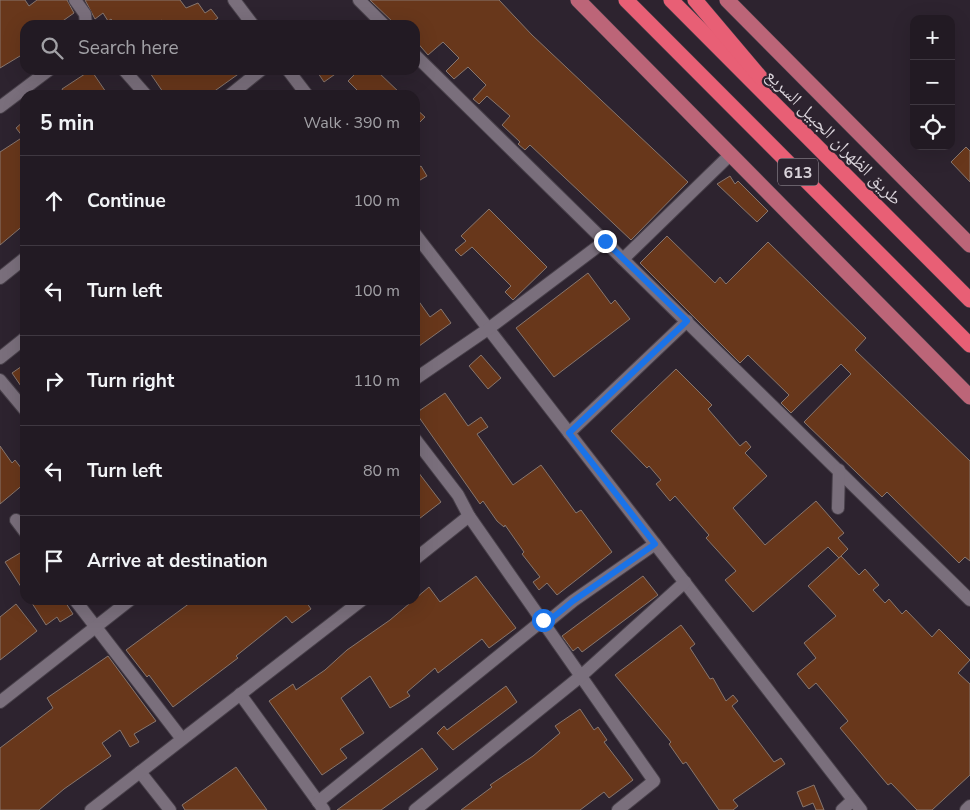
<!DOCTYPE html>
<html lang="en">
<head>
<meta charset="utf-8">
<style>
  :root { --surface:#221a23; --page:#2e2730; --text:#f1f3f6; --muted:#a2a1a6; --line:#3f3841 }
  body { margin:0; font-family:"Nunito Sans","Noto Naskh Arabic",sans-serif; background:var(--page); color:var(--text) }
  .controls { position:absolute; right:15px; top:15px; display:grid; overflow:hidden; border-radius:10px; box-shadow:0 5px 20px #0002 }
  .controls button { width:45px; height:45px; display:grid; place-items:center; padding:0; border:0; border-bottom:1px solid var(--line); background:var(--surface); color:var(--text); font:25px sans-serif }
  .stop { position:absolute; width:15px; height:15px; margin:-11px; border:4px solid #1a73e8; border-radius:50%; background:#fff }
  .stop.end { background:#1a73e8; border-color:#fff; box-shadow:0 1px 5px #0008 }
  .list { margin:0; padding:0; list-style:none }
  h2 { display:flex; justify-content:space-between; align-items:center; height:65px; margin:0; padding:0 20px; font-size:21px }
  h2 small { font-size:16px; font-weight:400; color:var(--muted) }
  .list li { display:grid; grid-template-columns:32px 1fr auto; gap:15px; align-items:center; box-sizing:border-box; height:90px; padding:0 20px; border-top:1px solid var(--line) }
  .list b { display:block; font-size:19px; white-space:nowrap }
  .list em { font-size:16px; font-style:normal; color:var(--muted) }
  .icon { flex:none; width:28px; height:28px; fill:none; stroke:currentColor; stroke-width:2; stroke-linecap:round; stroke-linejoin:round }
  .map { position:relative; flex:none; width:970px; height:810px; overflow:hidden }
  .search { position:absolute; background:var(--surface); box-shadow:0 5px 20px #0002; left:20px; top:20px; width:400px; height:55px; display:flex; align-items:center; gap:12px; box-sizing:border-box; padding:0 18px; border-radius:15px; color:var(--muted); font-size:19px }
  .panel { position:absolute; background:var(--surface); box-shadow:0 5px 20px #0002; left:20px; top:90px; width:400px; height:515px; border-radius:15px }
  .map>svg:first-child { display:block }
</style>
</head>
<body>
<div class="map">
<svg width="970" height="810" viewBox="0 0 970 810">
  <rect width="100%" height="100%" fill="#2d232f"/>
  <g fill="#68371b" stroke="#87766e">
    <polygon points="0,0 25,0 29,6 37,0 67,0 74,13 57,25 25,25 25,53 0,68"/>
    <polygon points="85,0 180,0 186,8 198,3 205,13 211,9 218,18 208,25 165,25 162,20 154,25 116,25 111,19 108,21 103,13 95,19"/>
    <polygon points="370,0 499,0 532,35 688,182 631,240 530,145 525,150 518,144 520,142 502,125 510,116 487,96 479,104 473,99 486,85 468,67 454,79 446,71 459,58 443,42 428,55 415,40 415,25 396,25"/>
    <polygon points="91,70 108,95 65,95 62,89"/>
    <polygon points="148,70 244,70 209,95 165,95"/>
    <polygon points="316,70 341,70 324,82"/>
    <polygon points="359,70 376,70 402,95 362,95 348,81"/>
    <polygon points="415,108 425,117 415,127"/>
    <polygon points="25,120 25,224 0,245 0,152 23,137 16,128"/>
    <polygon points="966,147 970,151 970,182 951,162"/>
    <polygon points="421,166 427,176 415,183 415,170"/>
    <polygon points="730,176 735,184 738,181 768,211 757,222 717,184"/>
    <polygon points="489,209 547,267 513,300 505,292 511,286 472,247 461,256 455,250 466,241 461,236"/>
    <polygon points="667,236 715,283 720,277 726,284 768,242 866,338 855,350 970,461 970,561 965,557 959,563 887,492 882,497 804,422 851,374 841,364 791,413 781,403 789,395 748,355 740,363 640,263"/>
    <polygon points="588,273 611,304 615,300 630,319 554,377 516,328"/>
    <polygon points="415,296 430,317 441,309 451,323 415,349"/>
    <polygon points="481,355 501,378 488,389 469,366"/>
    <polygon points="25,364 25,392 12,373"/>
    <polygon points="676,369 712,405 708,409 740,446 746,441 751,447 745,453 767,476 733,508 765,545 816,501 844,533 838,538 848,549 839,558 828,547 753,612 725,580 736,571 706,538 709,535 675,496 670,501 656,484 661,480 649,466 647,468 611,431"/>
    <polygon points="445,393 468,426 481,417 488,427 477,434 513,485 541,465 576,513 581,510 612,552 557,595 547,583 539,590 533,582 540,577 522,554 524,552 505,525 504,527 497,521 483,501 480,504 416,413"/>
    <polygon points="0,446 12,463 15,460 25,473 25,483 0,504"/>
    <polygon points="415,468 441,502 415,522"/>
    <polygon points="25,550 25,593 5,562"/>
    <polygon points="841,556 859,575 865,569 879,585 873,590 885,603 889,599 902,614 906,610 932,637 939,629 970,660 958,673 970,684 970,775 932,810 917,810 891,783 888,785 840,728 848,721 816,683 809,689 797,674 816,658 804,643 836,616 808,586"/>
    <polygon points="476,576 516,628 489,648 482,639 438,673 435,668 407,692 410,696 390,708 370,676 341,698 364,733 340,749 347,758 322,775 269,701 293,684 296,690 325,670 347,650 390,620 429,587 440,602"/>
    <polygon points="643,576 658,595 582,652 578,647 573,651 562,636"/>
    <polygon points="30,600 64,600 73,614 60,622 57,617 46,625"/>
    <polygon points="194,600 305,600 311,609 292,623 286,616 236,656 238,658 173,707 149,675 147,677 126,650"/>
    <polygon points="16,604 37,631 0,660 0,617"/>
    <polygon points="681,625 695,644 690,648 710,679 713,678 726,701 733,695 738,701 732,706 774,762 781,758 785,764 733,800 738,806 733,810 719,810 686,762 683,764 669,744 671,742 615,675"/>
    <polygon points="108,656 156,721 134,734 139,742 130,747 120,730 102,743 111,756 64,789 39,810 0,810 0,748 53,708 47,698"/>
    <polygon points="506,686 517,702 453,750 437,733 444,726 447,730"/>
    <polygon points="580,709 594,730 598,727 607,740 604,742 633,780 609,798 604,792 580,810 461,810 492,787 490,785 533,756 560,733 555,726"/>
    <polygon points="422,748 438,769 381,810 337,810"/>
    <polygon points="236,767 267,810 185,810 182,805"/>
    <polygon points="814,785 824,810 816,810 813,803 803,807 797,792"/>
  </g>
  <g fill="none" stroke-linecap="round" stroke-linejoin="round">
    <defs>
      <g id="minor">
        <polyline points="75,0 85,14 86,25"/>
        <polyline points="234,0 253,25"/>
        <polyline points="359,0 384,25"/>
        <polyline points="415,55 970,600"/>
        <polyline points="124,70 146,95"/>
        <polyline points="288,70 307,95"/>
        <polyline points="230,95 261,70"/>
        <polyline points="0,107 49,70"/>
        <polyline points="415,234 861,810"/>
        <polyline points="623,259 731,154"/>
        <polyline points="0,278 25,258"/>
        <polyline points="0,358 25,338"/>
        <polyline points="415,379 488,329 605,241"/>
        <polyline points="0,380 25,410"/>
        <polyline points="569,433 687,321"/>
        <polyline points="415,439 458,495 469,516"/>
        <polyline points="838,508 839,470"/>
        <polyline points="16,520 25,532"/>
        <polyline points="415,559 469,516 654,781 618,810"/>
        <polyline points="75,600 182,739"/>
        <polyline points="545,624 573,601 655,544"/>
        <polyline points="240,694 324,810"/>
        <polyline points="0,702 130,600"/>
        <polyline points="140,772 170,810"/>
        <polyline points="318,802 543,620"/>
        <polyline points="91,810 362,600"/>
        <polyline points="415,810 581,676 685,582"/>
        <polyline points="842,810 853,800"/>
        <polyline points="966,810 970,806"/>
      </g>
      <g id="major">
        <polyline points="578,0 970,397"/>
        <polyline points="727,0 970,245"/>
      </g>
      <g id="highway">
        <polyline points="626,0 970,345"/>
        <polyline points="671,0 970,300"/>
        <polyline points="695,0 761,78"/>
      </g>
    </defs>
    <use href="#minor" stroke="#48404a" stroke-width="14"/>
    <use href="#major" stroke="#48404a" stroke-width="16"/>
    <use href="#highway" stroke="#48404a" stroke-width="16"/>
    <use href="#minor" stroke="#7a6f7c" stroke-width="12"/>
    <use href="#major" stroke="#bc6578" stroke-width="15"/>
    <use href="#highway" stroke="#e85f75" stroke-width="15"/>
  </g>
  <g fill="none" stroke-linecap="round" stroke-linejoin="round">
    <polyline stroke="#1a73e8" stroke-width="6" points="543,620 545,624 573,601 655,544 569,433 687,321 605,241"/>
  </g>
  <g text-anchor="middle" stroke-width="4.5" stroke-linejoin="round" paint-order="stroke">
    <rect fill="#2d232f" stroke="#a59ea7" stroke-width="1" x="778" y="158.5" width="40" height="27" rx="4"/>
    <g font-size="16" font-weight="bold" fill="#d9d3da">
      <text x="798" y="178">613</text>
    </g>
    <g font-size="18" fill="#d9d3da" stroke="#2d232f">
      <text transform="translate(834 137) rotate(45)" y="6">طريق الظهران الجبيل السريع</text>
    </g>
  </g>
</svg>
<div class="controls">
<button>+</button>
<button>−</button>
<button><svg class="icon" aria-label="locate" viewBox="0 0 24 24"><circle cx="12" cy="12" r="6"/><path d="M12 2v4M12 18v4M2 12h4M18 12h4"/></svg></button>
</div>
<div class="stop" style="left:543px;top:620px"></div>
<div class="stop end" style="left:605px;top:241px"></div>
<div class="search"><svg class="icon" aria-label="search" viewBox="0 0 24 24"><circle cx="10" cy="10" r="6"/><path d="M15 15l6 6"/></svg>Search here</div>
<section class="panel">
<h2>5 min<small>Walk · 390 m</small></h2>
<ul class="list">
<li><svg class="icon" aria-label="ahead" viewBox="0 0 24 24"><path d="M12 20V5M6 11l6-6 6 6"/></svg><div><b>Continue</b></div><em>100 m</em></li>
<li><svg class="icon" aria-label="left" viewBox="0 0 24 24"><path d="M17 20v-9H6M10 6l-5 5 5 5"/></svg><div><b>Turn left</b></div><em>100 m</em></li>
<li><svg class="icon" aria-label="right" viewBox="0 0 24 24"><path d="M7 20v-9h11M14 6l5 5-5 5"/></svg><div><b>Turn right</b></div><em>110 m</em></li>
<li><svg class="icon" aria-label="left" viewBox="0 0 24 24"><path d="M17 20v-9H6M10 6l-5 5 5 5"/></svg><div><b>Turn left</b></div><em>80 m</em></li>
<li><svg class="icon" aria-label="arrive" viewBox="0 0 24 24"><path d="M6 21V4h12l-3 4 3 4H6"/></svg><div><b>Arrive at destination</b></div></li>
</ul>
</section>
</div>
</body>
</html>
